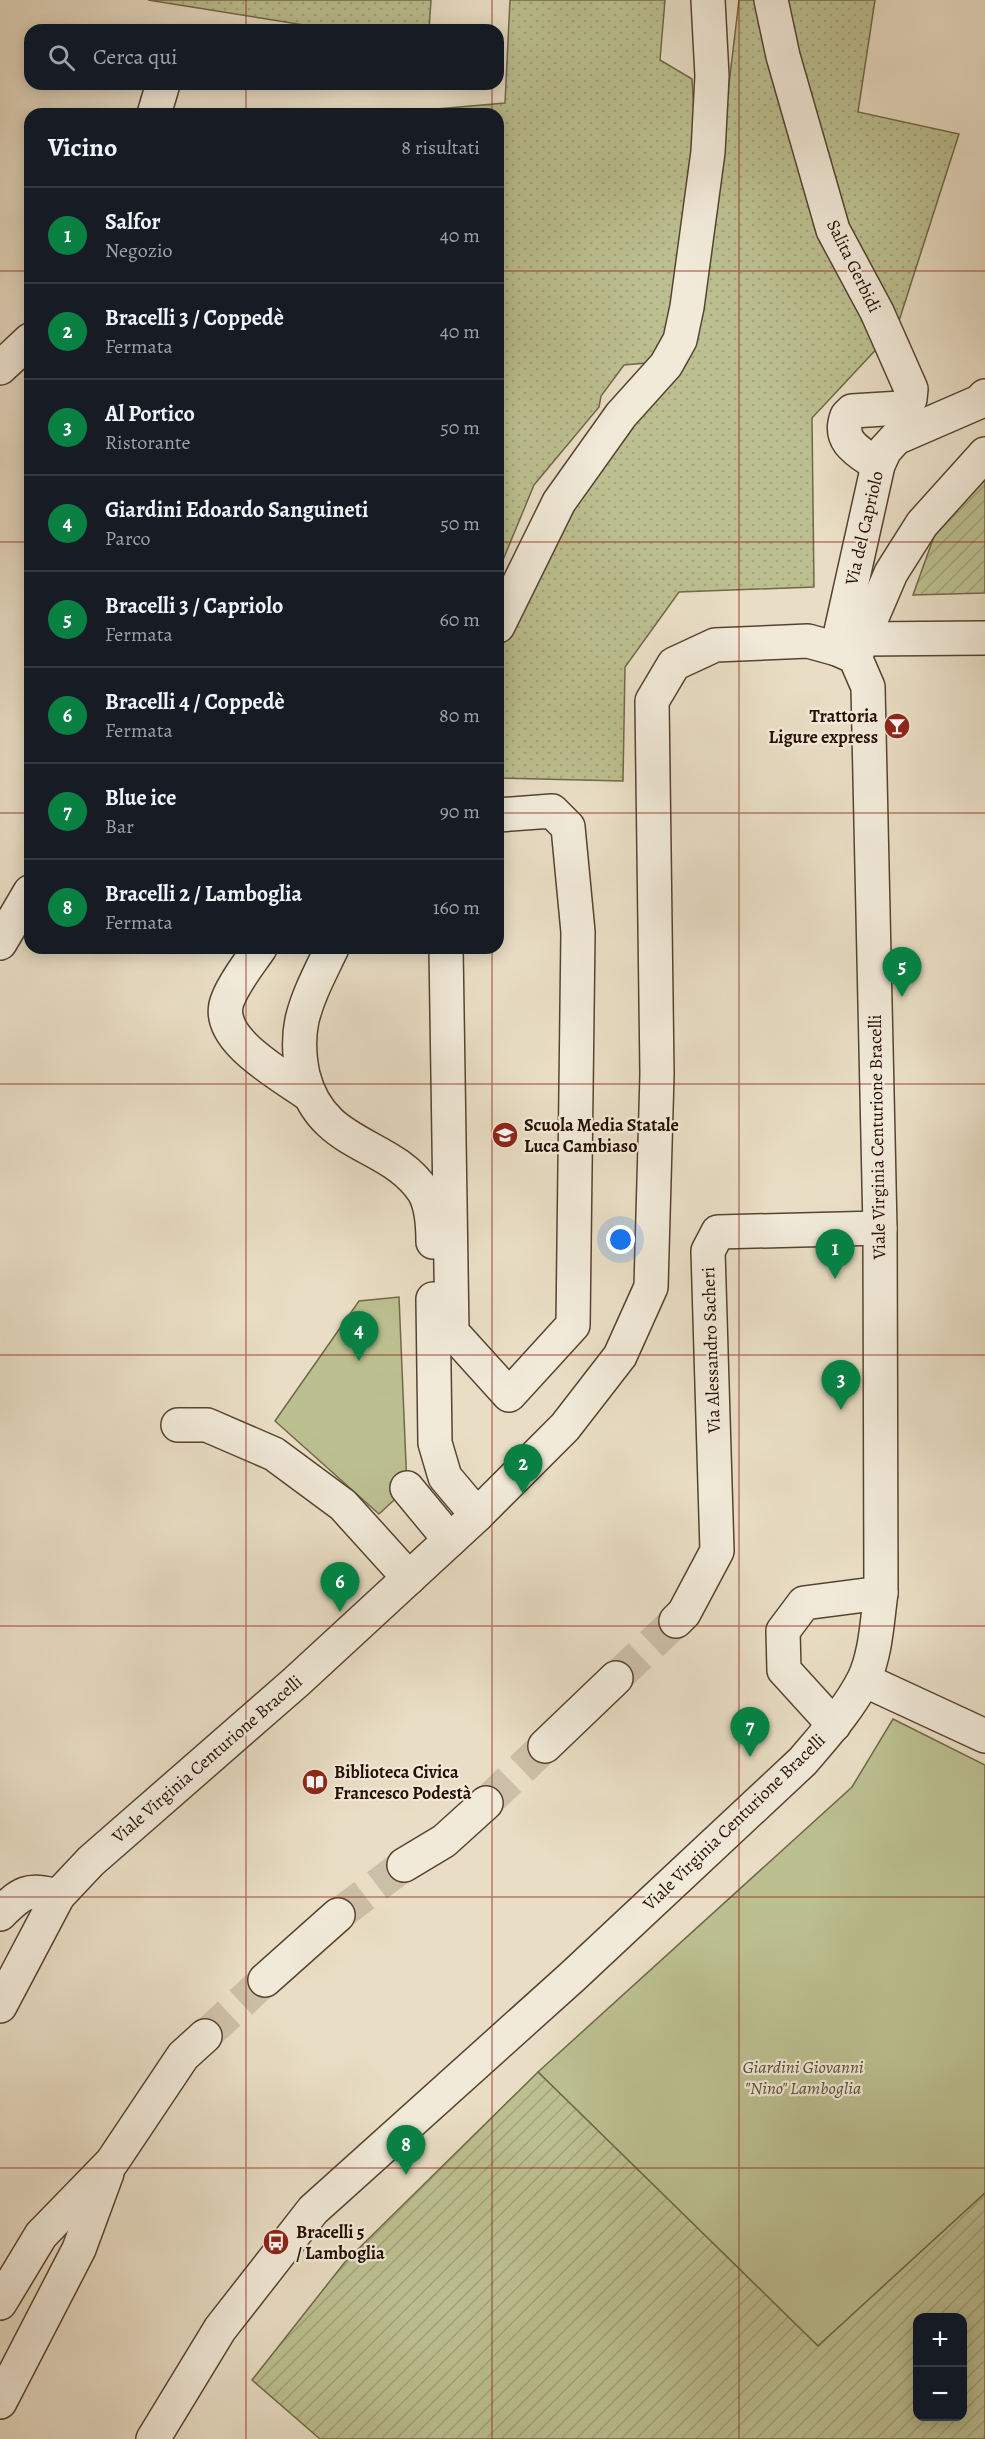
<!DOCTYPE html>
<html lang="it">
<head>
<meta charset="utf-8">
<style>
  :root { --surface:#171b24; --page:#20242c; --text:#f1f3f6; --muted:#9ea1a6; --line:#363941; --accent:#0b8043 }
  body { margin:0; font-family:Alegreya,serif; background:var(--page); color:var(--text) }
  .controls { position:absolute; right:18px; bottom:18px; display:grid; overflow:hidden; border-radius:12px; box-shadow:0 3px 15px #0003 }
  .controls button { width:54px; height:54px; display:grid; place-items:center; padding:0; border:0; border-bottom:2px solid var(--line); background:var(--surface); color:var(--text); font:30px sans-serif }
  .you { position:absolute; left:621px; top:1240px; width:21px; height:21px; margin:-15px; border:4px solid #fff; border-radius:50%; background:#1a73e8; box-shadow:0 0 0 9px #1a73e833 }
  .badge { display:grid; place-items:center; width:39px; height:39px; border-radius:50%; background:var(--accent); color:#fff; font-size:20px; font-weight:700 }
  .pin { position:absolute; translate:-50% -50px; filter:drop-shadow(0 2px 3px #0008) }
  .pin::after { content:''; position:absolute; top:32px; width:21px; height:18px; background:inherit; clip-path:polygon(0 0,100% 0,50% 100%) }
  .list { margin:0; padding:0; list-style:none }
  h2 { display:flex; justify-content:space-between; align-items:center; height:78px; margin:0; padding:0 24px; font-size:26px }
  h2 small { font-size:20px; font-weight:400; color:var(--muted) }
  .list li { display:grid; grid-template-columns:39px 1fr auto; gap:18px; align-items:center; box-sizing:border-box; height:96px; padding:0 24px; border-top:2px solid var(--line) }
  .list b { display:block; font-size:22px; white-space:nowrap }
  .list p { margin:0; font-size:20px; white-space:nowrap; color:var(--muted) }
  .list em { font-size:20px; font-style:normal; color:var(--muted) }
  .icon { flex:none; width:33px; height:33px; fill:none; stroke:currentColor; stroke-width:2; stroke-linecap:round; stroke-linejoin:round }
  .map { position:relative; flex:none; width:985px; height:2439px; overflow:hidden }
  .search { position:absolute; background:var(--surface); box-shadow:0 3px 15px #0003; left:24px; top:24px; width:480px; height:66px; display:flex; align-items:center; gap:15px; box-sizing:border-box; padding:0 21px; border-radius:18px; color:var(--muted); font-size:22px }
  .panel { position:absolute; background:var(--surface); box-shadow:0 3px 15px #0003; left:24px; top:108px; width:480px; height:846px; border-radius:18px }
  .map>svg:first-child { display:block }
</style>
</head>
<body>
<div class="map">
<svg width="985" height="2439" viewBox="0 0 985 2439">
  <defs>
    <pattern id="grass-dots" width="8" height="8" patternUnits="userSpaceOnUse" patternTransform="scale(1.5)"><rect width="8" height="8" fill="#bcc091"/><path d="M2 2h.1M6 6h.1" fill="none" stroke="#a2a47b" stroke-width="1.8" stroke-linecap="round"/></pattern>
    <pattern id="garden-furrows" width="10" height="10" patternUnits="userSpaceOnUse" patternTransform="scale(1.5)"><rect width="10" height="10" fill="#bcc091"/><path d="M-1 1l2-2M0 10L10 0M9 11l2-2" fill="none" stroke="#a2a47b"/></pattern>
  </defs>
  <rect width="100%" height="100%" fill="#e9dec5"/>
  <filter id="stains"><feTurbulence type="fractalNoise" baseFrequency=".00333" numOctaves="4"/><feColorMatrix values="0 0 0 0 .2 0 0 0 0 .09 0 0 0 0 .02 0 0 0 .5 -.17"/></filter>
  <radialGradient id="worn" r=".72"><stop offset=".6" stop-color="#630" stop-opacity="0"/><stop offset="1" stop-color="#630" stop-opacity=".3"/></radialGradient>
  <g fill="url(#grass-dots)" stroke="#726848" stroke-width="1.5">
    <polygon points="148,0 431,0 429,30 335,30"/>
    <polygon points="510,0 665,0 660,60 692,79 694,109 693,171 668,333 647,363 624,365 601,396 599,407 534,485 498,572 498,114 427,114 426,110 505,103"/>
    <polygon points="739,0 875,0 858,112 959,134 897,327 812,418 814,587 679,592 625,667 623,781 498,778 498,643 504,635 552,530 704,293"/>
  </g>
  <g fill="#bcc091" stroke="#726848" stroke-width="1.5">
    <polygon points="399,1297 407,1488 379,1514 275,1421 359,1301"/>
    <polygon points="893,1719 985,1765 985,2193 818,2346 538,2072 852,1787"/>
  </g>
  <g fill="url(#garden-furrows)" stroke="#726848" stroke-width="1.5" fill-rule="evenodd">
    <polygon points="985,471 985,593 913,595 942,514"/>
    <path d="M538,2072L818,2346L985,2193V2439H320L252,2380L345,2262ZM918,2318H962V2416H918Z"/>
  </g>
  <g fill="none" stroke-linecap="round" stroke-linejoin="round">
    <g stroke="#ccbfa7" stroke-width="33" stroke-dasharray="33 16" stroke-linecap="butt">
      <polyline points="616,1678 676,1621"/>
      <polyline points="486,1803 545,1746"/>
      <polyline points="338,1915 404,1865"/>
      <polyline points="205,2036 265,1980"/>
    </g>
    <defs>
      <g id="minor">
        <path d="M771,0L783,56L833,230L877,312L911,389L910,399L901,408L852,411L847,416C837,442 859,452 878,465"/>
        <polyline points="154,114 163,84"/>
        <polyline points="0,368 30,340"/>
        <polyline points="498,626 559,502 621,415 666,365 680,340 687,307 708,152 712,76 708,0"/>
        <polyline points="862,639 985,638"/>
        <polyline points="837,649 878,465 885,450 896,438 979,402 985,396"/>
        <polyline points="855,657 891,573 922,524 985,454"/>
        <polyline points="0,943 30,892"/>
        <path d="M260,948C249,964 235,981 228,999C211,1038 282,1075 308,1094"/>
        <path d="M332,948C321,971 308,995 302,1020C298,1039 299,1056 303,1075C322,1150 390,1140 424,1192C432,1206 433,1226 433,1242"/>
        <polyline points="446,948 452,1332 509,1395 573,1325 578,932 568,827 552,811 498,815"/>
        <polyline points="433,1299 435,1443 445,1477 477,1515"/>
        <polyline points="178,1425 207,1425 274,1454 343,1505 409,1578"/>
        <polyline points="407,1488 450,1540"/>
        <polyline points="676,1621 684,1613 717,1551 708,1251 718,1232 880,1228"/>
        <polyline points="864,1680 985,1736"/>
        <polyline points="834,1725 784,1670 783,1631 804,1603 881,1593"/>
        <polyline points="545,1746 616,1678"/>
        <polyline points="404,1865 444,1841 486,1803"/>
        <path d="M0,1914C22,1892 27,1888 58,1896"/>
        <polyline points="265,1980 338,1915"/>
        <path d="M0,2006L58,1896L91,1861L296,1682L477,1515L565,1427L620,1356L651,1287L657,1074L652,701L674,664L715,645L808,641L837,649L855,657L868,687L880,1228L881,1593C877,1621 876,1653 864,1679C849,1709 824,1736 803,1761L572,1977L313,2210L220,2329L153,2439"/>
        <polyline points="0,2303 41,2235 112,2162 183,2056 205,2036"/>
        <polyline points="0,2402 79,2249 107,2173"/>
      </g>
    </defs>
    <use href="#minor" stroke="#584331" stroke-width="36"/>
    <use href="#minor" stroke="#f1ead9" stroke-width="33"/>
  </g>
  <path fill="none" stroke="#8f2418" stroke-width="1.5" stroke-opacity="0.55" d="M246,0V30M492,0V30M739,0V2439M246,84V114M492,84V114M0,271H30M498,271H985M0,542H30M498,542H985M0,813H30M498,813H985M246,948V2439M492,948V2439M0,1084H985M0,1355H985M0,1626H985M0,1897H985M0,2168H985"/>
  <defs>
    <symbol id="bar-disc" viewBox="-11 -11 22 22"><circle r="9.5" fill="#8f2418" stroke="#f1ead9"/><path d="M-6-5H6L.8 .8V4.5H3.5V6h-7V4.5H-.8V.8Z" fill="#fff"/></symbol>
    <symbol id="school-disc" viewBox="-11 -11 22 22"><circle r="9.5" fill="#8f2418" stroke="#f1ead9"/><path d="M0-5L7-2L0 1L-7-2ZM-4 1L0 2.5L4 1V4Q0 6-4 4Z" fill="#fff"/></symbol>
    <symbol id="library-disc" viewBox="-11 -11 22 22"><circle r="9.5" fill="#8f2418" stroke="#f1ead9"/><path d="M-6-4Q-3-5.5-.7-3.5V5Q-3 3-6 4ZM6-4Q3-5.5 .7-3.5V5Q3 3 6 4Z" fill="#fff"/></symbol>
    <symbol id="bus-disc" viewBox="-11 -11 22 22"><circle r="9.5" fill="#8f2418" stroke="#f1ead9"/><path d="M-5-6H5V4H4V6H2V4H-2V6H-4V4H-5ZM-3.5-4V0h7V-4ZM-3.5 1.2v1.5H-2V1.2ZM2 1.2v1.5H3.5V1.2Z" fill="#fff"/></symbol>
  </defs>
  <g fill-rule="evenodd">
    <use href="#bar-disc" x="882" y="711" width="30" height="30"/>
    <use href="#school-disc" x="490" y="1120" width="30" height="30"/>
    <use href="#library-disc" x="300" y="1767" width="30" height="30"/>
    <use href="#bus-disc" x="261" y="2227" width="30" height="30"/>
  </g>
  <g text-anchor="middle" stroke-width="4.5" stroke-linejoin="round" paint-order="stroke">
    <g font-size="18" fill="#270f00" stroke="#f1ead9">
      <text transform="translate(854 266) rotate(64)" y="6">Salita Gerbidi</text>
      <text transform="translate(864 528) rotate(-77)" y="6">Via del Capriolo</text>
      <text transform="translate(877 1137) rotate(-91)" y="6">Viale Virginia Centurione Bracelli</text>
      <text transform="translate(711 1350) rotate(-92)" y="6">Via Alessandro Sacheri</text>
      <text transform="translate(207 1759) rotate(-41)" y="6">Viale Virginia Centurione Bracelli</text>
      <text transform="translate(734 1822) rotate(-44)" y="6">Viale Virginia Centurione Bracelli</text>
    </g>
    <g font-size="18" font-weight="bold" fill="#270f00" stroke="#f1ead9" text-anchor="start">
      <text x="878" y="722" text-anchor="end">Trattoria<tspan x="878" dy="21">Ligure express</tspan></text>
      <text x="524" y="1131">Scuola Media Statale<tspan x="524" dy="21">Luca Cambiaso</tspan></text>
      <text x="334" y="1778">Biblioteca Civica<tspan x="334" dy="21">Francesco Podestà</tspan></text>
      <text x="296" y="2238">Bracelli 5<tspan x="296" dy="21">/ Lamboglia</tspan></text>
    </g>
    <g font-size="18" font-style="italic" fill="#5b4d33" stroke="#f1ead9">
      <text x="803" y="2073">Giardini Giovanni<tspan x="803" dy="21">"Nino" Lamboglia</tspan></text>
    </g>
  </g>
  <rect width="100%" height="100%" filter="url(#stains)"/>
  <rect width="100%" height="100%" fill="url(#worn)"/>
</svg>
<div class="controls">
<button>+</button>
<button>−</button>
</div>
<div class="you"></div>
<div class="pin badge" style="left:835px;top:1279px">1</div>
<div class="pin badge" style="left:523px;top:1494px">2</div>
<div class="pin badge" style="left:841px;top:1410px">3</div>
<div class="pin badge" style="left:359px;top:1361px">4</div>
<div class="pin badge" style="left:902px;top:997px">5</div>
<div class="pin badge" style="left:340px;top:1612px">6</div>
<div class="pin badge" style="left:750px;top:1757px">7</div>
<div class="pin badge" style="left:406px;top:2175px">8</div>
<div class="search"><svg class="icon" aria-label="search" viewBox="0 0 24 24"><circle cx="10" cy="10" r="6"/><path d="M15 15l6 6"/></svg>Cerca qui</div>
<section class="panel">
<h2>Vicino<small>8 risultati</small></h2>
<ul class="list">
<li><span class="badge">1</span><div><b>Salfor</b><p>Negozio</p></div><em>40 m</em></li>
<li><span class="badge">2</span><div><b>Bracelli 3 / Coppedè</b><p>Fermata</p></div><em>40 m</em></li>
<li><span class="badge">3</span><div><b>Al Portico</b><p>Ristorante</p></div><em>50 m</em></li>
<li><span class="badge">4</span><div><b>Giardini Edoardo Sanguineti</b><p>Parco</p></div><em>50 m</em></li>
<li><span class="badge">5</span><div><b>Bracelli 3 / Capriolo</b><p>Fermata</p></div><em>60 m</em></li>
<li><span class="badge">6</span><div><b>Bracelli 4 / Coppedè</b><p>Fermata</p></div><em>80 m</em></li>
<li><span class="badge">7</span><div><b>Blue ice</b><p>Bar</p></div><em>90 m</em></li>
<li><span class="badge">8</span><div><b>Bracelli 2 / Lamboglia</b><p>Fermata</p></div><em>160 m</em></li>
</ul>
</section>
</div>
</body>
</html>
